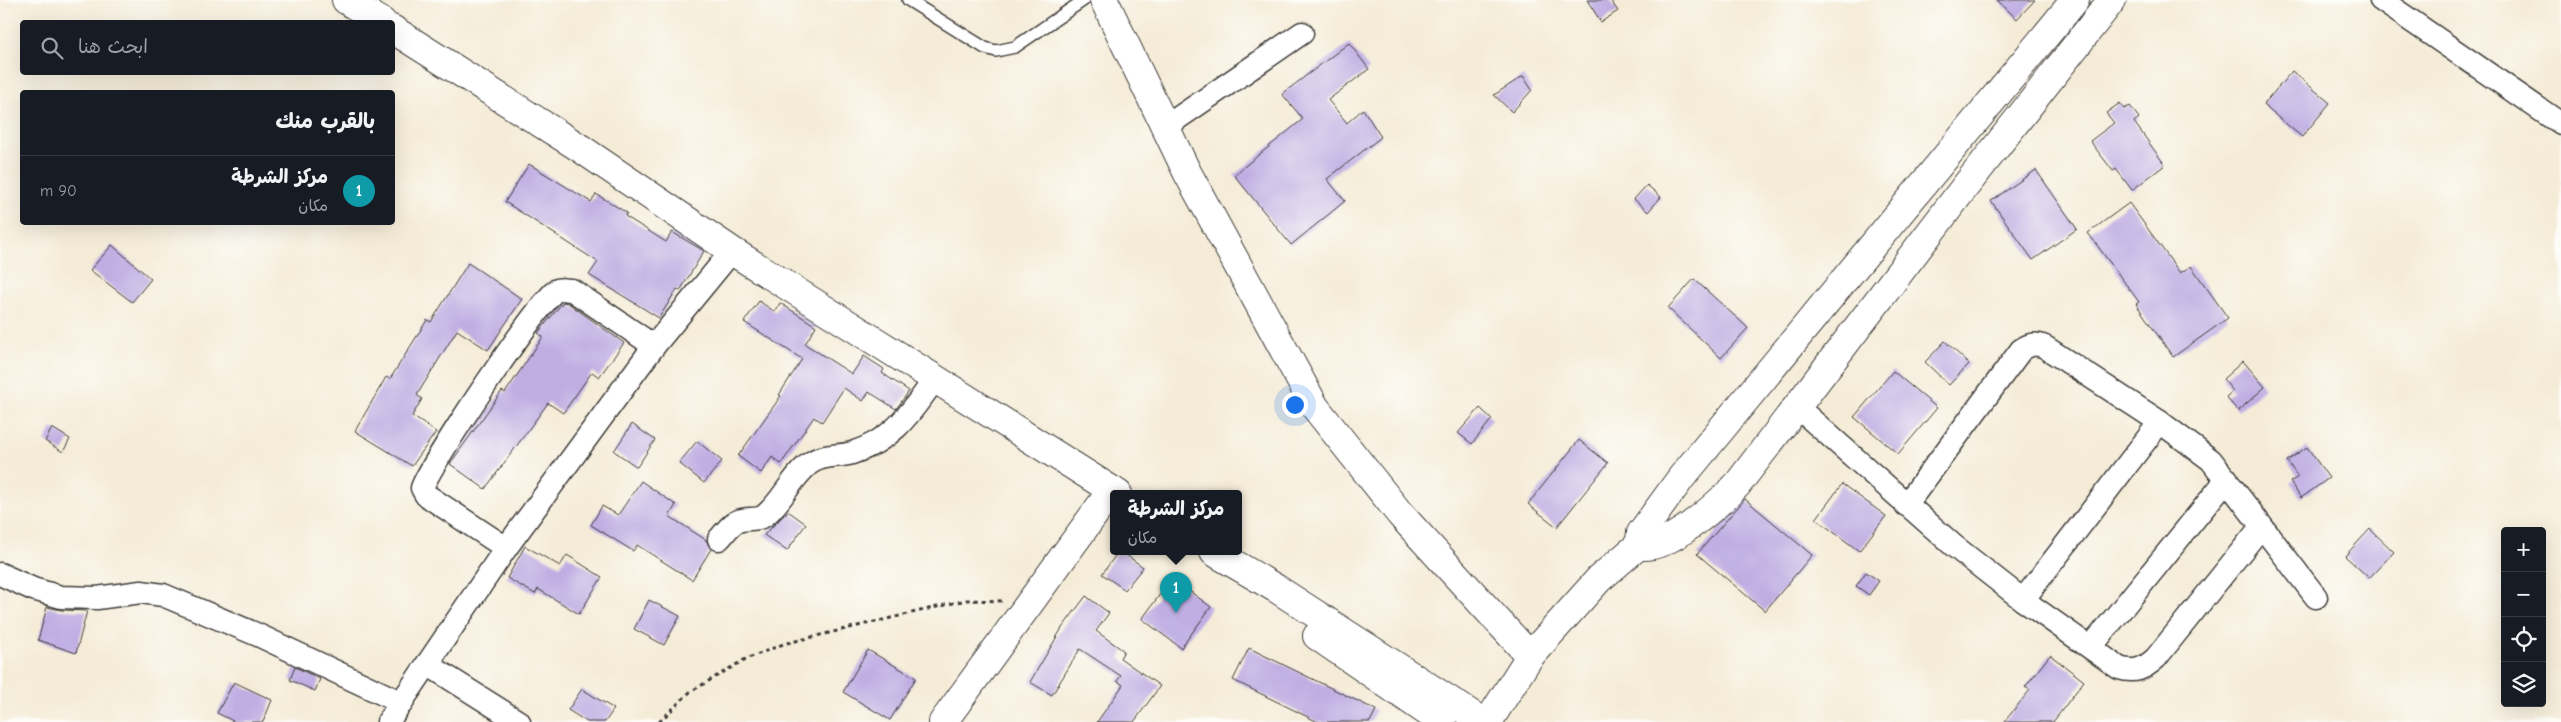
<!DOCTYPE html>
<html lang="ar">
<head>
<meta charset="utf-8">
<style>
  :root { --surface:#171b24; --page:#20242c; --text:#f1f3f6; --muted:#9ea1a6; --line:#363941; --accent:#2563eb }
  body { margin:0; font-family:"Comic Neue","Playpen Sans Arabic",sans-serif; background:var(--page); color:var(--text); direction:rtl }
  .controls { position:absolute; right:15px; bottom:15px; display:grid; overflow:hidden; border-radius:5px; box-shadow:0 5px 20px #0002 }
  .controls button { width:45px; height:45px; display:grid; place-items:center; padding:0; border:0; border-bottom:1px solid var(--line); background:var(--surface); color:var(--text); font:25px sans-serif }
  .you { position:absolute; left:1294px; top:404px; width:18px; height:18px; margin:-12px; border:4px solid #fff; border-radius:50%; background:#1a73e8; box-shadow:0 0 0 8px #1a73e833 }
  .badge { display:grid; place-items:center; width:32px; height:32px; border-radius:50%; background:var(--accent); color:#fff; font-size:16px; font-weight:700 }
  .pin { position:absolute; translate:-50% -41px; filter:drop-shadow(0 1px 2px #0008) }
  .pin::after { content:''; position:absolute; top:26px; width:18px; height:15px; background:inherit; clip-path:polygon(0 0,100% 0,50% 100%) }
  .popup { position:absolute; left:1110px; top:490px; width:132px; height:65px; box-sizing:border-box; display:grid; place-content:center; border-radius:5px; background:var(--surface); filter:drop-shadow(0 1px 4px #0005); font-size:16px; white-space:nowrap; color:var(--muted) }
  .popup b { font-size:19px; color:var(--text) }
  .popup::after { content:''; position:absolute; left:50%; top:100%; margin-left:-10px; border:10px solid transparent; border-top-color:var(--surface) }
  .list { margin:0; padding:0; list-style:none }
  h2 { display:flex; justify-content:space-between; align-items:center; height:65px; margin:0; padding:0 20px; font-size:21px }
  h2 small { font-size:16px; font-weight:400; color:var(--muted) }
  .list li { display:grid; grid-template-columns:32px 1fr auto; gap:15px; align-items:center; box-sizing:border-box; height:70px; padding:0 20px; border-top:1px solid var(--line) }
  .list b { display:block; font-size:19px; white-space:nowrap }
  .list p { margin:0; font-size:16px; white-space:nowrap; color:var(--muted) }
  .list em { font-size:16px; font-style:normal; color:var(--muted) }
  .icon { flex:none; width:28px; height:28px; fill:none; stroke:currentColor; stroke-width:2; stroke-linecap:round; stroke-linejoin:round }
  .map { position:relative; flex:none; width:2561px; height:722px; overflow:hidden; direction:ltr }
  .search { position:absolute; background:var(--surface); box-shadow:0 5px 20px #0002; left:20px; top:20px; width:375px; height:55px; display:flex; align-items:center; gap:12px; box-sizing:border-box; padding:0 18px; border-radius:5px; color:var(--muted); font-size:19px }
  .panel { position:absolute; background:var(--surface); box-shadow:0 5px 20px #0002; left:20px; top:90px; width:375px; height:135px; border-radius:5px; direction:rtl }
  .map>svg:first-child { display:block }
</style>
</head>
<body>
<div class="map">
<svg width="2561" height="722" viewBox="0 0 2561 722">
  <rect width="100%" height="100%" fill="#fdfcf7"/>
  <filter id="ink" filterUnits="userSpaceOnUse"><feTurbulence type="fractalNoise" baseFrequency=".02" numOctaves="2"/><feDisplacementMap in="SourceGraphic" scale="10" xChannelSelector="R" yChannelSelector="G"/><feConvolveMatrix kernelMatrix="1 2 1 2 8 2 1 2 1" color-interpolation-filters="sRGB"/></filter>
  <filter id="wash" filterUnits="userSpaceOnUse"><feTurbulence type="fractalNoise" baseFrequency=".0096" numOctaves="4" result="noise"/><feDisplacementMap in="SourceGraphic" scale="20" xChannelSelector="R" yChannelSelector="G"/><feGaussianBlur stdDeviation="1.12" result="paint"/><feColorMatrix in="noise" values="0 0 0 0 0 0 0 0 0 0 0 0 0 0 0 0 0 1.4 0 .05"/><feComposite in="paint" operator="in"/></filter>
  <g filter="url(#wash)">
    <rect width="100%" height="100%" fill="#f5ecd8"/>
    <g id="blocks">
      <g fill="#c0aee3">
        <polygon points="1587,0 1610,0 1618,11 1601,22"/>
        <polygon points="1997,0 2035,0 2017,19"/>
        <polygon points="1349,43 1369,69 1328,100 1347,123 1363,109 1381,137 1327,179 1345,201 1291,245 1234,175 1303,119 1282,94"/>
        <polygon points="2292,71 2330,103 2302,137 2263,105"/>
        <polygon points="1523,76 1532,90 1512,112 1494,95"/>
        <polygon points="2120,103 2124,109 2130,106 2139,118 2134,122 2165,165 2132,190 2116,169 2113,171 2090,141 2114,123 2106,113"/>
        <polygon points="529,164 591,202 596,194 627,213 625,216 666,242 672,232 704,251 680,291 677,289 659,318 589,275 598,262 505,202"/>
        <polygon points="2036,170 2077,229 2033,260 1991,201"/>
        <polygon points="1647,185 1661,197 1648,212 1634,199"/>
        <polygon points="2129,203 2180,273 2191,266 2228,318 2173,357 2136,304 2139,302 2088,233"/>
        <polygon points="112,245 151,279 132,302 90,270"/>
        <polygon points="468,263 522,299 488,350 457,330 417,395 422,399 412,416 436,432 412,466 355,431 386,377 390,379 427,320 431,322"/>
        <polygon points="1694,279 1748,328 1721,358 1668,308"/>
        <polygon points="759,301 775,312 780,303 816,326 805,344 852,374 864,356 884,369 882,373 909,391 896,409 869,392 863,401 844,388 822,422 814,417 781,464 772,457 761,473 738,456 781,396 779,395 802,359 744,322"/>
        <polygon points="563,302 568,303 624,343 599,377 592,372 563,413 548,403 485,489 450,464 502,391 505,393 543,337 538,333"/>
        <polygon points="1945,341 1969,364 1949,385 1925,362"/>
        <polygon points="2243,361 2265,387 2238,411 2226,397 2233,391 2223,379"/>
        <polygon points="1893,371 1937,408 1898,454 1854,417"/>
        <polygon points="1480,408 1492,419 1472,444 1458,433"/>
        <polygon points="632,424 655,440 637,467 614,451"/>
        <polygon points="52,428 70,439 63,452 45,441"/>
        <polygon points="1579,440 1608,463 1557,527 1528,504"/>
        <polygon points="697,441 722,461 704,483 679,463"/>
        <polygon points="2307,447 2329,478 2301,498 2290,482 2298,477 2287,461"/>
        <polygon points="641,481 676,505 669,516 706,540 711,549 692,580 637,545 633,551 591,525 602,506 618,515"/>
        <polygon points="1842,484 1886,516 1859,551 1816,519"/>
        <polygon points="1745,499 1812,555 1765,611 1697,554"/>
        <polygon points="788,511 806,524 787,551 764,535"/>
        <polygon points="2370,529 2394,552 2369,578 2345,556"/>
        <polygon points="525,546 560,566 567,555 602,577 579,614 538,589 535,594 507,578"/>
        <polygon points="1118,552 1122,552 1143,567 1125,590 1102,574"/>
        <polygon points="1866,572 1879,581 1869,595 1856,586"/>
        <polygon points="1172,578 1211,607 1181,648 1142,619"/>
        <polygon points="1086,596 1109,613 1096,631 1124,651 1120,658 1160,686 1134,722 1097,722 1123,685 1117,681 1121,676 1080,649 1052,695 1030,682 1062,628"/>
        <polygon points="649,600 680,616 664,645 634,629"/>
        <polygon points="47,607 61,610 87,611 76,653 38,640"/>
        <polygon points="1249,648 1376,710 1370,722 1318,722 1233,680"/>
        <polygon points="868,650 916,678 890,720 843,692"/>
        <polygon points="2050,655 2084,681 2053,722 2004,722 2030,690 2025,687"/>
        <polygon points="295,667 320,679 315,691 290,680"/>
        <polygon points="234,682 272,700 263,722 235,722 217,713"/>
        <polygon points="582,689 614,709 605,722 587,722 568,710"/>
      </g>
    </g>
  </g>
  <g filter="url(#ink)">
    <use href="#blocks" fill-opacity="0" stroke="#3d3b38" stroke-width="1"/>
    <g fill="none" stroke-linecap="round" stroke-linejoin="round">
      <defs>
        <polyline id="lane" points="908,0 985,48 996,51 1015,47 1084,0"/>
        <g id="street">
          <polyline points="2381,0 2561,124"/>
          <polyline points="1165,127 1302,33"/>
          <path d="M1796,406L1954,546L2023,600L2119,668C2135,673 2144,669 2156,658L2261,527"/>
          <path d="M1906,505L2021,350C2030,344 2035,343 2045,347L2160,422L2211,460L2316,597"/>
          <path d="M719,539C725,533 730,524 738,521C747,517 756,521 764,516C783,502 792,475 812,462C824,454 839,457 852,453C895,439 910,413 935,379"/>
          <path d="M506,548L426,495L422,488C429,466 541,298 557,290C561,288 567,290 572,290L654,346"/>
          <polyline points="0,574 33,589 61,597 97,598 141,592 163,595 258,635 402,703"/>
          <polyline points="2023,600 2160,422"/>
          <polyline points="2091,647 2227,479"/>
          <polyline points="427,664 519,722"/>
          <polyline points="388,722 506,548 654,346 732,251"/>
        </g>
        <g id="secondary">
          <polyline points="346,0 382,22"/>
          <polyline points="1104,0 1187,172 1315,407 1400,514 1530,656"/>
          <polyline points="392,29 580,148 732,251 1118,494"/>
          <path d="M1639,545C1665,554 1720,502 1737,485L1964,188L2112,0"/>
          <polyline points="1214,552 1277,589 1483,722"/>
          <polyline points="1317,636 1442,722"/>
          <polyline points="943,722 1112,490"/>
          <polyline points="1488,722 1530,656 1599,579 1639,545 1641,533 1681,478 2075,0"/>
        </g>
      </defs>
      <use href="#lane" stroke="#3d3b38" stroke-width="14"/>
      <use href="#street" stroke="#3d3b38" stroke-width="25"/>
      <use href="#secondary" stroke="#3d3b38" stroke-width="30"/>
      <polyline stroke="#3d3b38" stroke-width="3" stroke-dasharray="4 4" stroke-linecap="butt" points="659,722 690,692 744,660 783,644 966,600 1004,601"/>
      <use href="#lane" stroke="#fff" stroke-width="11"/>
      <use href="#street" stroke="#fff" stroke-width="22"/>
      <use href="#secondary" stroke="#fff" stroke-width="28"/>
    </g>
  </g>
</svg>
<div class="controls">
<button>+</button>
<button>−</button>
<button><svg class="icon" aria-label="locate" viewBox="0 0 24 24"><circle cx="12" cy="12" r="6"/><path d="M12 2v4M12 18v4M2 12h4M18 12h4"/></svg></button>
<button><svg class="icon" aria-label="layers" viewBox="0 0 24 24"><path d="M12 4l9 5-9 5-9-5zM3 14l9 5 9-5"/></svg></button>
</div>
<div class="you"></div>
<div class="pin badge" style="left:1176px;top:613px;background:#0f9aa8">1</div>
<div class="popup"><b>مركز الشرطة</b>مكان</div>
<div class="search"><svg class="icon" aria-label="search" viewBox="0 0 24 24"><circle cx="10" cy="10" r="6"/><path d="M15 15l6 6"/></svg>ابحث هنا</div>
<section class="panel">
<h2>بالقرب منك<small></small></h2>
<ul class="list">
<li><span class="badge" style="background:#0f9aa8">1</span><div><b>مركز الشرطة</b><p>مكان</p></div><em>90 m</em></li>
</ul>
</section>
</div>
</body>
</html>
